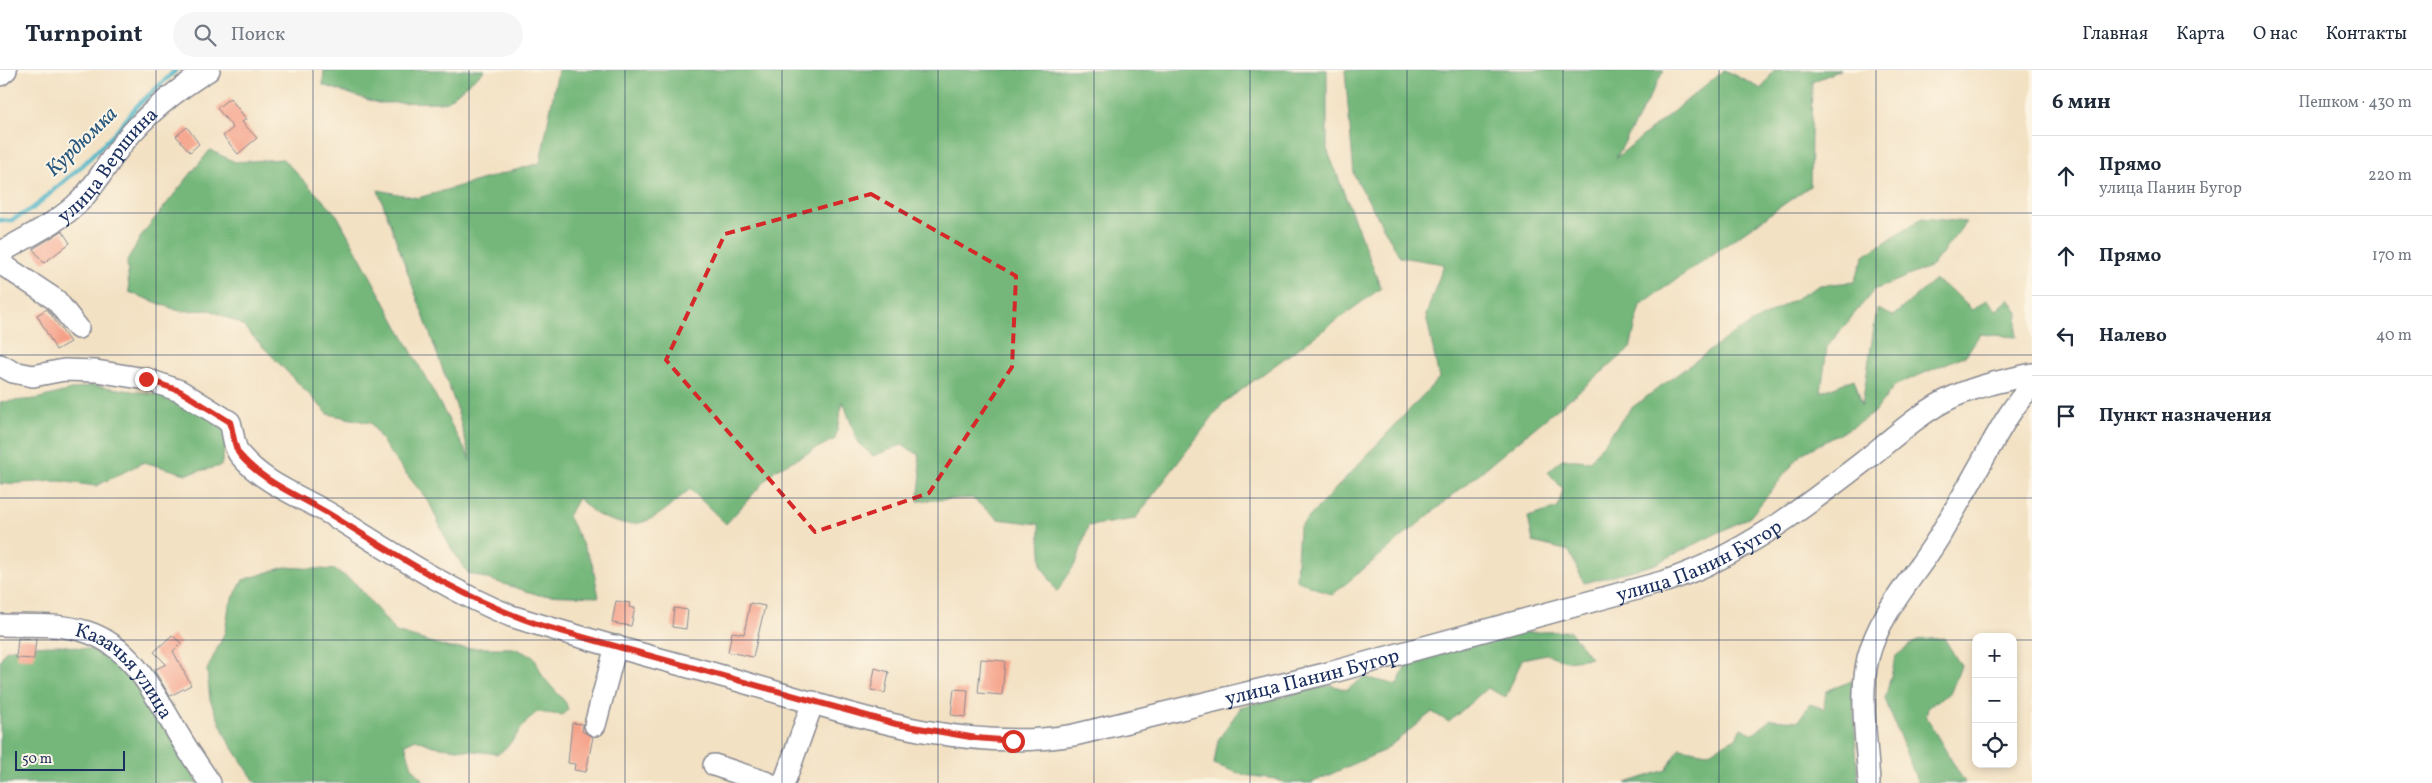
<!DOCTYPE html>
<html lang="ru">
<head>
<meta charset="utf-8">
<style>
  :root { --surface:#fff; --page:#f6f6f7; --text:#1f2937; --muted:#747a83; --line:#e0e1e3 }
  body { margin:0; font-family:Vollkorn,serif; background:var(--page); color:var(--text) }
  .controls { position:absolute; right:15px; bottom:15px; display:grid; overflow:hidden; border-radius:10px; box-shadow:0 2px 8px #0003 }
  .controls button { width:45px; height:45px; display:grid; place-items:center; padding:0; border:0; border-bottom:1px solid var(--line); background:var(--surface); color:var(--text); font:25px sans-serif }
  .scale { position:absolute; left:15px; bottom:12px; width:110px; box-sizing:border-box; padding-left:5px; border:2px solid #1b2f5e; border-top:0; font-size:14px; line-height:18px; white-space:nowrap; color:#1b2f5e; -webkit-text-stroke:4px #fcf5e5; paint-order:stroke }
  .stop { position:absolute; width:15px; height:15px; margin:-11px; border:4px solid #d93025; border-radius:50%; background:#fff }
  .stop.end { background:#d93025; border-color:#fff; box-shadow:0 1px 5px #0008 }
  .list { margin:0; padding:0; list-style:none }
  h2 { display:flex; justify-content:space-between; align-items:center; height:65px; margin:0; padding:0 20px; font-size:21px }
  h2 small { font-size:16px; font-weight:400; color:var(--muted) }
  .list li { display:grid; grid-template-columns:32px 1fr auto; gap:15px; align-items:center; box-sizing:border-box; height:80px; padding:0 20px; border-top:1px solid var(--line) }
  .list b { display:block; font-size:19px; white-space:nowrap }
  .list p { margin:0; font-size:16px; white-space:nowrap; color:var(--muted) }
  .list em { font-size:16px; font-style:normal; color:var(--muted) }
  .icon { flex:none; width:28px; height:28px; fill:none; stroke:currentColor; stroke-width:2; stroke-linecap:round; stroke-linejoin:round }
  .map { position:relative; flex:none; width:2032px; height:713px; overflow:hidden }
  header { display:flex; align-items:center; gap:30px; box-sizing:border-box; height:70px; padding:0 25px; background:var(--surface); border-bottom:1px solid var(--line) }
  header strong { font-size:24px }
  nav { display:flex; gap:28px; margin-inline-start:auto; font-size:18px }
  .search { width:350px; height:45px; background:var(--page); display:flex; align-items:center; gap:12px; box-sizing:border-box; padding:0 18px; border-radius:28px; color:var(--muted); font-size:19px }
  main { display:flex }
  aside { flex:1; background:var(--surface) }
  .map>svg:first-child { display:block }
</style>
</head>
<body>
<header>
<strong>Turnpoint</strong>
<div class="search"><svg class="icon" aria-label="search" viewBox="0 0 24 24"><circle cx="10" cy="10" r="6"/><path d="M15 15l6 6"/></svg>Поиск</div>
<nav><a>Главная</a><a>Карта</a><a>О нас</a><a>Контакты</a></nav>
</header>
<main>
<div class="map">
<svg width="2032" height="713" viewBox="0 0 2032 713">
  <rect width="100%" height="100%" fill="#fcf5e5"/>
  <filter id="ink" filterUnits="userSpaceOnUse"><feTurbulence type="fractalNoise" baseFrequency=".02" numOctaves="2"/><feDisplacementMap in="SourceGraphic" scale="10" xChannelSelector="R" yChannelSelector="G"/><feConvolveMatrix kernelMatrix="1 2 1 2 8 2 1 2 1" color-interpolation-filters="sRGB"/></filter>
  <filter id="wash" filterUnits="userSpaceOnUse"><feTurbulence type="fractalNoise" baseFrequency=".0096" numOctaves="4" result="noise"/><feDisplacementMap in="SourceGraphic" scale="20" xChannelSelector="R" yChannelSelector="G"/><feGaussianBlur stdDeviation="1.12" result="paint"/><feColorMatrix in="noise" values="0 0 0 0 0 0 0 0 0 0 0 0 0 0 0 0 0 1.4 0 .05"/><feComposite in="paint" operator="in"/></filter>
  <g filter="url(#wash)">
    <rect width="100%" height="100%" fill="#f3e1c3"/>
    <g fill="#74b77a" stroke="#48736c">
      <polygon points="324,0 485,0 446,32 378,33 323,15"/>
      <path d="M558,0H1327V79L1381,218L1223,333L1135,449L1088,456L1077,491L1057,522L1042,496L1039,454L998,449L972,428L918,431L921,404L918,384L902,375L873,386L858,373L843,331L835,369L775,400L726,454L690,419C659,446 641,466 598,445C591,441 584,433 578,428L568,446L592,493L599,527L539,525L468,503L449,475L429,432L392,386L371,353L328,344L241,254L210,240L179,241L129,222L127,191L143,163L210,80L235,92L283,89L337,145L471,391L456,336L378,120L418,128L540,93Z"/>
      <polygon points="1345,0 1664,0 1616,88 1724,0 1762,19 1774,0 1840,0 1812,12 1810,116 1640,235 1630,279 1332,525 1296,510 1299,458 1439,308 1426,245 1444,194 1400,187 1354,105"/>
      <polygon points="1922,148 1966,152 1932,196 1874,220 1827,277 1821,322 1854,309 1862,335 1877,239 1893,246 1935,210 1954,222 1972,240 1987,230 1997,240 2009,229 2018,243 2016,267 1980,264 1966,285 1894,316 1875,342 1854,356 1801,384 1750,447 1653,495 1584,513 1569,481 1533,472 1528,447 1558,438 1563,419 1548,402 1562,389 1590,391 1630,339 1731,265 1820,215 1854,212 1864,186"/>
      <polygon points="91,315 179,328 228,362 221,396 186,404 144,392 96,416 59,411 0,414 0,332 36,329"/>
      <path d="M285,497L336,500L356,514L396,562L450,578H514L534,587L543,607L566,633L568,640L562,645L537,642C521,654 515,673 498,684L433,676L416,669L405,674L412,697L425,713H256L227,669L210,630L207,600L225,562L229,536L243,510Z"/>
      <polygon points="1570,561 1591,588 1566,591 1546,584 1522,589 1506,627 1487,618 1449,652 1432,642 1385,680 1311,713 1284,713 1276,709 1243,705 1214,694 1218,670 1241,637 1331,615 1347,620 1364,607 1397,615 1407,593 1515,563"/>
      <polygon points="1944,568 1961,596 1951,622 1928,637 1926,647 1965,713 1918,713 1885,629 1896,586 1917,570"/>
      <path d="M60,575C77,578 96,578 111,588C140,608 178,681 198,713H0V591L5,581L22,576Z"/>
      <polygon points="1852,611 1858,713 1626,713 1666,700 1680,678 1707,683 1736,668 1741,658 1754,664 1771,649 1798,651 1810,634 1824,639 1826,621"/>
    </g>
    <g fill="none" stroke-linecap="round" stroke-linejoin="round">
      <polyline stroke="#48b3c6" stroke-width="4.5" points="0,150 10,151 32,139 84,94 117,61 136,37 176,0"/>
    </g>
    <g id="blocks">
      <g fill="#f5a088">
        <polygon points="230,28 246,49 242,52 257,68 238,84 223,66 233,58 217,38"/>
        <polygon points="187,57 199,74 190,82 176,66"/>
        <polygon points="62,161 70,173 44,193 33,179"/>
        <polygon points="47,239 70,272 56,280 37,245"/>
        <polygon points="616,531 630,533 629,537 635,538 631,556 612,553"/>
        <polygon points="750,533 765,536 753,587 728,582 732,562 744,564"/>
        <polygon points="674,538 688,540 686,559 672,557"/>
        <polygon points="172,565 181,573 173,581 191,615 170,626 154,600 166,594 154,582"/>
        <polygon points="18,568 36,569 34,589 16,588"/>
        <polygon points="981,589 1005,591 1002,625 978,623"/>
        <polygon points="875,598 889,602 885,623 871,620"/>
        <polygon points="954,619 968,620 966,647 951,645"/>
        <polygon points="572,653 583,654 582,661 593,667 586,702 574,700 575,694 568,693"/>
      </g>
    </g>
  </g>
  <g filter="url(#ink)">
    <use href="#blocks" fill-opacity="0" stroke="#878890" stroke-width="1"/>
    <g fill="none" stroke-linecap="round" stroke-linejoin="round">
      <defs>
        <g id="minor">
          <polyline points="0,5 6,0"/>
          <path id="s1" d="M0,183C27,166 57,154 80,131C97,114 108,92 123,73C147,43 176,20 209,0"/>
          <polyline points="0,193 56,230 78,258"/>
          <path id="s2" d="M0,295L13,302L33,306L64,300L96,301L146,309L180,321L230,352C233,361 234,379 240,385C264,414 300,426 332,445C390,481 447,520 511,546C583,569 657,588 729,608C840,640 958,685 1074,665L1329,603L1666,511C1741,486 1801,440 1863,392C1892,369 1921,341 1955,326C1980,315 2006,310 2032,304"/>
          <path id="s3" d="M0,555C28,556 60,553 87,562C130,576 151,618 173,655C184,675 197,694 210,713"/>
          <polyline points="595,655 616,576"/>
          <polyline points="714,695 768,713"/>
          <polyline points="784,713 813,632"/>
          <path d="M1869,713C1867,673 1859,627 1868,588C1880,541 1914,508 1939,467C1954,441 1969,415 1984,388C1998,363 2011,337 2032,316"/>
        </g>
      </defs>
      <use href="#minor" stroke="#878890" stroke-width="24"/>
      <use href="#minor" stroke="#fff" stroke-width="21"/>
    </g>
  </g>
  <g fill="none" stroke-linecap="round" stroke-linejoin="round" filter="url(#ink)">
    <path stroke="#d93025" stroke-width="6" d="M146,309L180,321L230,352C233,361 234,379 240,385C264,413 300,426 331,445C403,489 462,529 543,556L896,654L976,668L1013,671"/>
  </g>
  <path fill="none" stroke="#d62828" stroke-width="4" stroke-dasharray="10 6" stroke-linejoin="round" d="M871,124L1016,206L1012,297L929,423L815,462L666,290L725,164Z"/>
  <path fill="none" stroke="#1b2f5e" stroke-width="1" stroke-opacity="0.55" d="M156,0V713M313,0V713M469,0V713M625,0V713M782,0V713M938,0V713M1094,0V713M1250,0V713M1407,0V713M1563,0V713M1719,0V713M1876,0V713M0,143H2032M0,285H2032M0,428H2032M0,570H1976M2013,570H2032"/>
  <g text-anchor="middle" stroke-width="4" stroke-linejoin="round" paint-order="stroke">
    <g font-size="20" fill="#1b2f5e" stroke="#fcf5e5">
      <text dy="7" stroke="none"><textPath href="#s1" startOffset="141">улица Вершина</textPath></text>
      <text dy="7" stroke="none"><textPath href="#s2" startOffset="1825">улица Панин Бугор</textPath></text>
      <text dy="7" stroke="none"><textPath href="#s2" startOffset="1420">улица Панин Бугор</textPath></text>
      <text dy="7" stroke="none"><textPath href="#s3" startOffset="142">Казачья улица</textPath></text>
    </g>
    <g font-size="21" font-style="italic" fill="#28577d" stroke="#fcf5e5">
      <text transform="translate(81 71) rotate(-44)" y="7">Курдюмка</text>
    </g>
  </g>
</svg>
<div class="controls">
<button>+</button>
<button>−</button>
<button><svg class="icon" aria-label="locate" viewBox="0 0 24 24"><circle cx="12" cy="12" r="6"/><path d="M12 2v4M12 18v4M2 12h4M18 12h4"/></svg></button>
</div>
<div class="scale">50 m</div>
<div class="stop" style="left:1013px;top:671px"></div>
<div class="stop end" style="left:146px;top:309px"></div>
</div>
<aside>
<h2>6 мин<small>Пешком · 430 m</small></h2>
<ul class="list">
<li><svg class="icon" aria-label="ahead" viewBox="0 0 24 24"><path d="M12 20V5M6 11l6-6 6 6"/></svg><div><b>Прямо</b><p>улица Панин Бугор</p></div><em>220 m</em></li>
<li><svg class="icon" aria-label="ahead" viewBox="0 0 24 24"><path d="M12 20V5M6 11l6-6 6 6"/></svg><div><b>Прямо</b></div><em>170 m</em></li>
<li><svg class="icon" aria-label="left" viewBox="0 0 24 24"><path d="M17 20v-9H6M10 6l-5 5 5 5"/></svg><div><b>Налево</b></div><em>40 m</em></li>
<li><svg class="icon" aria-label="arrive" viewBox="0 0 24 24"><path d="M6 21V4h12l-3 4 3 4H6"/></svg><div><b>Пункт назначения</b></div></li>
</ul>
</aside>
</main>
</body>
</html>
